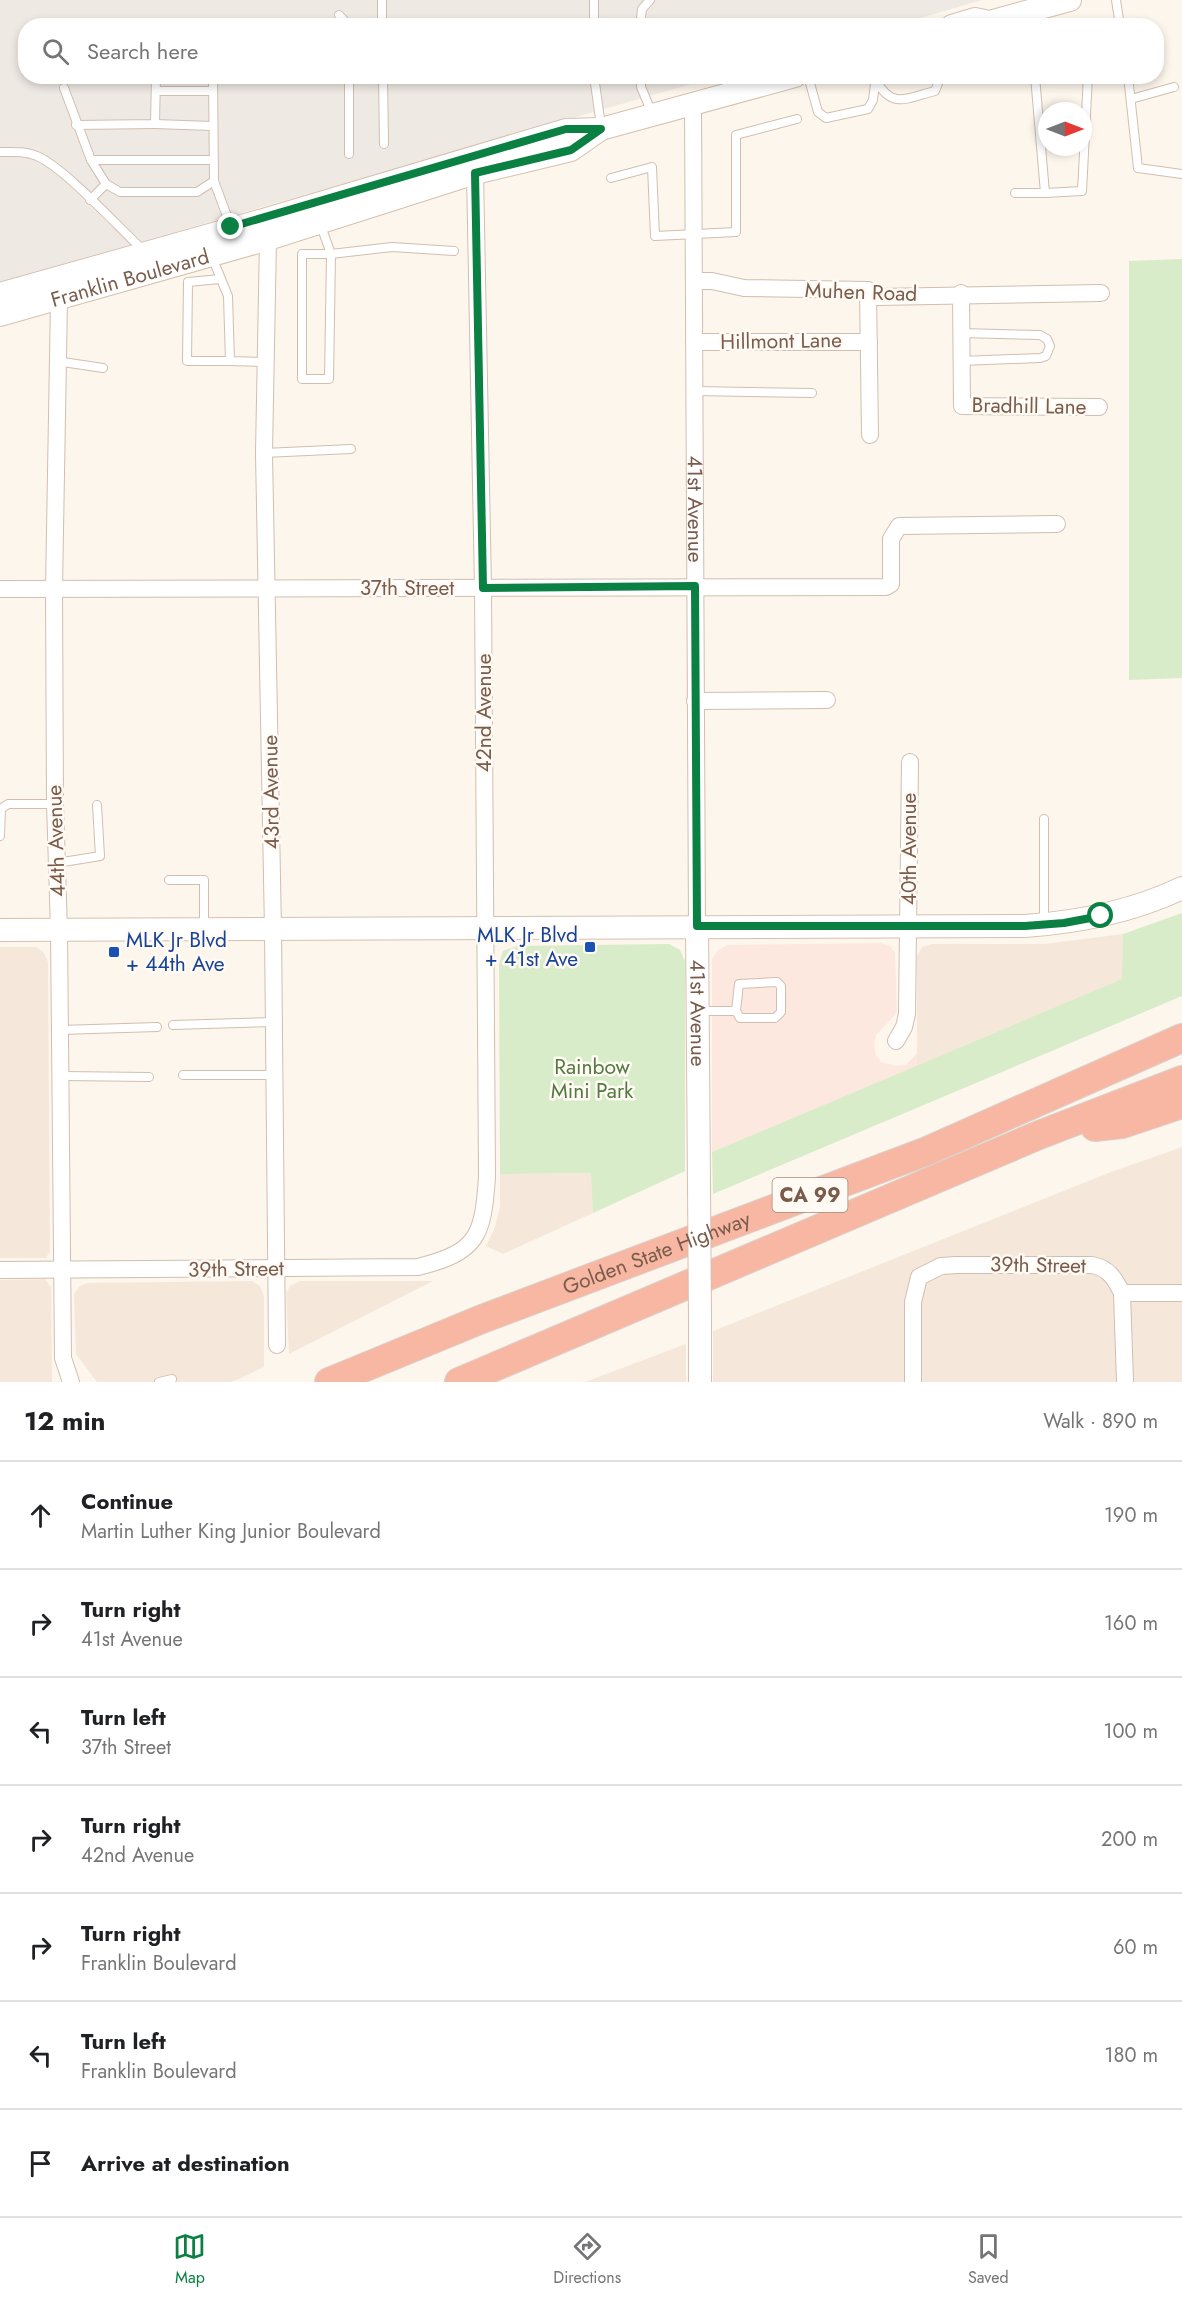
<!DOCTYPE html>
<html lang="en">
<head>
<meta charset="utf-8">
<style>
  :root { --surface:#fff; --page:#f6f6f6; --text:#202124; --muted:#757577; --line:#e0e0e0; --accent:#0b8043 }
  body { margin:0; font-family:Jost,sans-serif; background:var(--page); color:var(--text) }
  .compass { position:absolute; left:1038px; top:102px; width:54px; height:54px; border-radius:50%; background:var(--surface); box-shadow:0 3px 9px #0003; rotate:90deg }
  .stop { position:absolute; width:18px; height:18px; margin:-14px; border:4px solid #0b8043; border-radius:50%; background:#fff }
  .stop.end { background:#0b8043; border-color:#fff; box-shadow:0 2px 6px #0008 }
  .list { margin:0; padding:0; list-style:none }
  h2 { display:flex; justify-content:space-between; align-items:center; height:78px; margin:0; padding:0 24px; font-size:26px }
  h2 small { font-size:20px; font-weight:400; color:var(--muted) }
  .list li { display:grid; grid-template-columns:39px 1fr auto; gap:18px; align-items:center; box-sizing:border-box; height:108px; padding:0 24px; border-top:2px solid var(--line) }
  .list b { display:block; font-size:22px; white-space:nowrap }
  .list p { margin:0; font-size:20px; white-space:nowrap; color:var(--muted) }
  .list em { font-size:20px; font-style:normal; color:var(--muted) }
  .icon { flex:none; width:33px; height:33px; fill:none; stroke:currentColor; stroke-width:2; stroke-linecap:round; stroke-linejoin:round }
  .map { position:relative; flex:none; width:1182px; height:1382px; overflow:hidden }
  .search { position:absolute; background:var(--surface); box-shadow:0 3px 9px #0003; left:18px; right:18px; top:18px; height:66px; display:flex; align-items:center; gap:15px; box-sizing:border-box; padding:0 21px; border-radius:24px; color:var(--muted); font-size:22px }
  .sheet { height:834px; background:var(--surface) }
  nav { display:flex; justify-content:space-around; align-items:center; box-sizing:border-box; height:84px; border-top:2px solid var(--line); background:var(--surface); font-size:16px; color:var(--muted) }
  nav a { display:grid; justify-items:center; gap:3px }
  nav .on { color:var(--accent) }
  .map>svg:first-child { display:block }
</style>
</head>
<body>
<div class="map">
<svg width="1182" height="1382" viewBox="0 0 1182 1382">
  <rect width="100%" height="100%" fill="#fdf6ec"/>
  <g fill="#f5e8da">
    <polygon points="1123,934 1123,979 917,1066 917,956 922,947 932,944 1044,944"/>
    <polygon points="0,947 36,947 44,953 48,962 50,1251 46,1258 0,1258"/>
    <polygon points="1182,1147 1182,1382 713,1382 713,1331 1111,1172"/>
    <polygon points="592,1173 593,1213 503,1254 486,1246 495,1227 500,1206 500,1174"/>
    <polygon points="45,1279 51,1287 52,1382 0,1382 0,1280"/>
    <polygon points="252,1281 260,1286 264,1296 264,1367 239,1379 230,1382 97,1382 76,1354 74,1294 80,1286 88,1283"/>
    <polygon points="300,1281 433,1281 289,1354 286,1293 291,1285"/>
    <polygon points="686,1344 686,1382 585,1382"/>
  </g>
  <polygon fill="#fde8e0" points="881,943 890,946 895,953 897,1009 895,1015 876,1035 874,1045 876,1055 881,1062 897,1066 906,1065 917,1053 917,1066 712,1152 712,959 718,950 728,945"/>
  <polygon fill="#efe9e4" points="0,0 982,0 893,26 26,26 26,76 716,77 0,282"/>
  <g fill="#d8ecc9">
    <polygon points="1182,259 1182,678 1129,680 1129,261"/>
    <polygon points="1182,913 1182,996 713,1194 712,1152 1122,979 1123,934"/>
    <polygon points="669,944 680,950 685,961 685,1171 593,1213 591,1173 500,1174 499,964 503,951 517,946"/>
  </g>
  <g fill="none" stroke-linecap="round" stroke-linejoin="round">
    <defs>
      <g id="lane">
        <polyline points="382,0 382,26"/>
        <polyline points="1116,0 1120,26"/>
        <polyline points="1033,11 1033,26"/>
        <polyline points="339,15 349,26"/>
        <polyline points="594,26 594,0"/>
        <polyline points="640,26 642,9 650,0"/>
        <polyline points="213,76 214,181 231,227"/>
        <polyline points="383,76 384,144"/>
        <polyline points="594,76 601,126"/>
        <polyline points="641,76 641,87 652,113"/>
        <polyline points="808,76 818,112 826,118 868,109 873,100 876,76"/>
        <polyline points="1128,76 1138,168 1182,174"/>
        <path d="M877,82C893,110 909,97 935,91L941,76"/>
        <polyline points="64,88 91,160 106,184 120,192 197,192 214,181"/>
        <polyline points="156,91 213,91"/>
        <polyline points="1131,99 1174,87"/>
        <polyline points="155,124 212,126"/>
        <polyline points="76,125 155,124 156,76"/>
        <path d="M0,152C13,152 25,151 37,156C65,168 118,227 143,250"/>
        <polyline points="349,154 349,76"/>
        <polyline points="91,160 211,160"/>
        <polyline points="611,178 652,167 655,236 736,232 736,135 797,119"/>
        <polyline points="1015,193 1045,193 1035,76"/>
        <polyline points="1045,193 1082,191 1088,76"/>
        <polyline points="90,200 106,184"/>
        <polyline points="320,223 331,254 392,247 454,251"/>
        <polygon points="302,254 331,254 329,379 302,379"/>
        <polyline points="212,257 228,296 230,361 266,362"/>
        <polyline points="220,279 188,282 187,361 230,361"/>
        <polyline points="961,333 1040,335 1047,339 1050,346 1046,356 1040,358 961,361"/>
        <polyline points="56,361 103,368"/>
        <polyline points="695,391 812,393"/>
        <polyline points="264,453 351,449"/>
        <polyline points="1044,819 1044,924"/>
        <polyline points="0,836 1,809 8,804 55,804"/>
        <polyline points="57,863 100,856 97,805"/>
        <polyline points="169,880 204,880 204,927"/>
        <polyline points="698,1011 736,1011 739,984 777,982 781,986 781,1012 775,1018 740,1018 736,1011"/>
        <polyline points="173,1025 274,1022"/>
        <polyline points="60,1030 157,1027"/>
        <polyline points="183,1075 274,1075"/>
        <polyline points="61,1076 149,1077"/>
        <polyline points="159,1382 172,1379"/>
      </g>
      <g id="street">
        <path id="s1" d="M693,104L697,926"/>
        <polyline points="268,239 264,453 273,930 277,1345"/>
        <polyline points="694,281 712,281 744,288 868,290 877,297 1101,293"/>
        <polyline points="868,290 870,435"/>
        <polyline points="961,293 962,406 1099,407"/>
        <polyline points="59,300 54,589 55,804 59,930 63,1358 71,1382"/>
        <polyline points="694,342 869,342"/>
        <polyline points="0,589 886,587 891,584 891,539 899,526 1057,524"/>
        <polyline points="695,701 827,700"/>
        <polyline points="896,1041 904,1027 907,1014 910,762"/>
        <path d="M0,1270L418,1267C478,1252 483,1236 487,1177L483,588L475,173"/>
        <polyline points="1122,1293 1182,1293"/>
        <path d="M913,1382V1302L919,1277L941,1266L957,1265H1092C1109,1268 1115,1279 1122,1293L1125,1382"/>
      </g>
      <g id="secondary">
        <polyline points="952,26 975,19 989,22 1070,0"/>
        <polyline points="0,294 263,220 566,130 601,129 795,76"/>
        <path id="s2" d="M0,315L268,239L475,173L571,150L601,129"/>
        <path id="s3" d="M697,926L699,1185"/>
        <path d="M0,930L1025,926C1080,922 1132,912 1182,888"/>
        <polyline points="700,1319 700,1382"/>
      </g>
      <g id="highway">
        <polyline points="1095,1127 1122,1124 1182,1104"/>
        <path id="s4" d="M329,1382L482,1319L927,1151L1182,1038"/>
        <polyline points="459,1382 1039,1135 1182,1080"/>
      </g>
    </defs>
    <use href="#lane" stroke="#d1beb0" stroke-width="10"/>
    <use href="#street" stroke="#d1beb0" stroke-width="18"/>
    <use href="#secondary" stroke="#d6c0b0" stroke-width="24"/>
    <use href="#highway" stroke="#dad1cd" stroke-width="30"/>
    <use href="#lane" stroke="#fff" stroke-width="8"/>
    <use href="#street" stroke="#fff" stroke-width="16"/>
    <use href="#secondary" stroke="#fff" stroke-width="22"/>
    <use href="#highway" stroke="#f7b7a3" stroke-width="28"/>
    <defs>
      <polyline id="secondary-bridge" points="699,1185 700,1319"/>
    </defs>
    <use href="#secondary-bridge" stroke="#d6c0b0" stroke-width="24" stroke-linecap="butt"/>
    <use href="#secondary-bridge" stroke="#fff" stroke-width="22"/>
  </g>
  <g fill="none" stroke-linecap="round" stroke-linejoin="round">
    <polyline stroke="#0b8043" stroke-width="8" points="231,227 566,129 601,129 571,150 475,173 483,588 695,586 697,926 1025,926 1064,923 1101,916"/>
  </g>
  <g fill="#1a4fb4" stroke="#fffaf3" stroke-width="2">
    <rect x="584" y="941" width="12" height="12" rx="3"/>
    <rect x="108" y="946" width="12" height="12" rx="3"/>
  </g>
  <g text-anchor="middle" stroke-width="5" stroke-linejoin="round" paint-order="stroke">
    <rect fill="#fffaf3" stroke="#a28b7f" stroke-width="1.5" x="772.5" y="1178" width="75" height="34" rx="4.5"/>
    <g font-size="20" font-weight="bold" fill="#7a5c4d">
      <text x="810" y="1202">CA 99</text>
    </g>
    <g font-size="21" fill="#7a5c4d" stroke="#fffaf3">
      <text dy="7" stroke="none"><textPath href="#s2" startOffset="135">Franklin Boulevard</textPath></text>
      <text transform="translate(861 292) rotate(2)" y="7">Muhen Road</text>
      <text transform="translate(781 341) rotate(-1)" y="7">Hillmont Lane</text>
      <text transform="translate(1029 406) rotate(1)" y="7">Bradhill Lane</text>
      <text dy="7" stroke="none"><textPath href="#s1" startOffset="405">41st Avenue</textPath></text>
      <text x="407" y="595">37th Street</text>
      <text transform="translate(484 713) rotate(-90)" y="7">42nd Avenue</text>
      <text transform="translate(271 792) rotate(-91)" y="7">43rd Avenue</text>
      <text transform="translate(56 841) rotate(-92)" y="7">44th Avenue</text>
      <text transform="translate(909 849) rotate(-90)" y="7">40th Avenue</text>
      <text dy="7" stroke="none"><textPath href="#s3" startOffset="87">41st Avenue</textPath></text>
      <text dy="7" stroke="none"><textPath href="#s4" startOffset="352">Golden State Highway</textPath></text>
      <text transform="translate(1038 1265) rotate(1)" y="7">39th Street</text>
      <text transform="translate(236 1269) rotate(-1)" y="7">39th Street</text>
    </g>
    <g font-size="21" fill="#164399" stroke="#fffaf3" text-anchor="end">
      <text x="578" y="942">MLK Jr Blvd<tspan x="578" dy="24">+ 41st Ave</tspan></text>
      <text x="126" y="947" text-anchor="start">MLK Jr Blvd<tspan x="126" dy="24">+ 44th Ave</tspan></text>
    </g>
    <g font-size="21" fill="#537a41" stroke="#fffaf3">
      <text x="592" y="1074">Rainbow<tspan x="592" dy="24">Mini Park</tspan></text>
    </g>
  </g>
</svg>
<svg class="compass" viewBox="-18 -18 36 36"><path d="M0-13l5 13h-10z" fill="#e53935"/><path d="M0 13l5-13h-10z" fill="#757577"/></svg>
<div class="stop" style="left:1101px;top:916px"></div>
<div class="stop end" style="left:231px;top:227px"></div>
<div class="search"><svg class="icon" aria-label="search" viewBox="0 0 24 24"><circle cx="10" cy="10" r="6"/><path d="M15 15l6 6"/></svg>Search here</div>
</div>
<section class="sheet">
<h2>12 min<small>Walk · 890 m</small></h2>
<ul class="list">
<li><svg class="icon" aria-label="ahead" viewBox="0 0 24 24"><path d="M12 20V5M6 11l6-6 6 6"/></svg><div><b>Continue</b><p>Martin Luther King Junior Boulevard</p></div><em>190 m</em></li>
<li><svg class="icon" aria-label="right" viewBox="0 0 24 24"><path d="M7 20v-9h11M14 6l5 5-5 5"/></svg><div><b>Turn right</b><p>41st Avenue</p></div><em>160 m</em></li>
<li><svg class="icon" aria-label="left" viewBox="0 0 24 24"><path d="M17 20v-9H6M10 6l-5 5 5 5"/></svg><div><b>Turn left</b><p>37th Street</p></div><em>100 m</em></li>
<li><svg class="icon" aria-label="right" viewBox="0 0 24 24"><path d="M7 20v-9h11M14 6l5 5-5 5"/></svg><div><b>Turn right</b><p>42nd Avenue</p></div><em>200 m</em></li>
<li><svg class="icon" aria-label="right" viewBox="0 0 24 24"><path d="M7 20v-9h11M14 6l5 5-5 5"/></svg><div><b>Turn right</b><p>Franklin Boulevard</p></div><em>60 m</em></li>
<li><svg class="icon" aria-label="left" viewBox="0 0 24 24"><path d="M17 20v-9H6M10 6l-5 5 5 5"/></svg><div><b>Turn left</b><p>Franklin Boulevard</p></div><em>180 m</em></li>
<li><svg class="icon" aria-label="arrive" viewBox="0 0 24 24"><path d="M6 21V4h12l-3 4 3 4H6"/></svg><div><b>Arrive at destination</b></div></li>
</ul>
</section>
<nav>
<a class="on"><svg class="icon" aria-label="map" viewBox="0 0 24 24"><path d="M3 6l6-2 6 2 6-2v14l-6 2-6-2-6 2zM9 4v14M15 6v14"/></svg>Map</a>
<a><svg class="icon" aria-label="directions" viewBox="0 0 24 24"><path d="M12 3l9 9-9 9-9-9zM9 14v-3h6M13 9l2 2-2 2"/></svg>Directions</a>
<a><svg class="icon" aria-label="saved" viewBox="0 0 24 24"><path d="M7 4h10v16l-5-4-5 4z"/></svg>Saved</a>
</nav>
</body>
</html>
